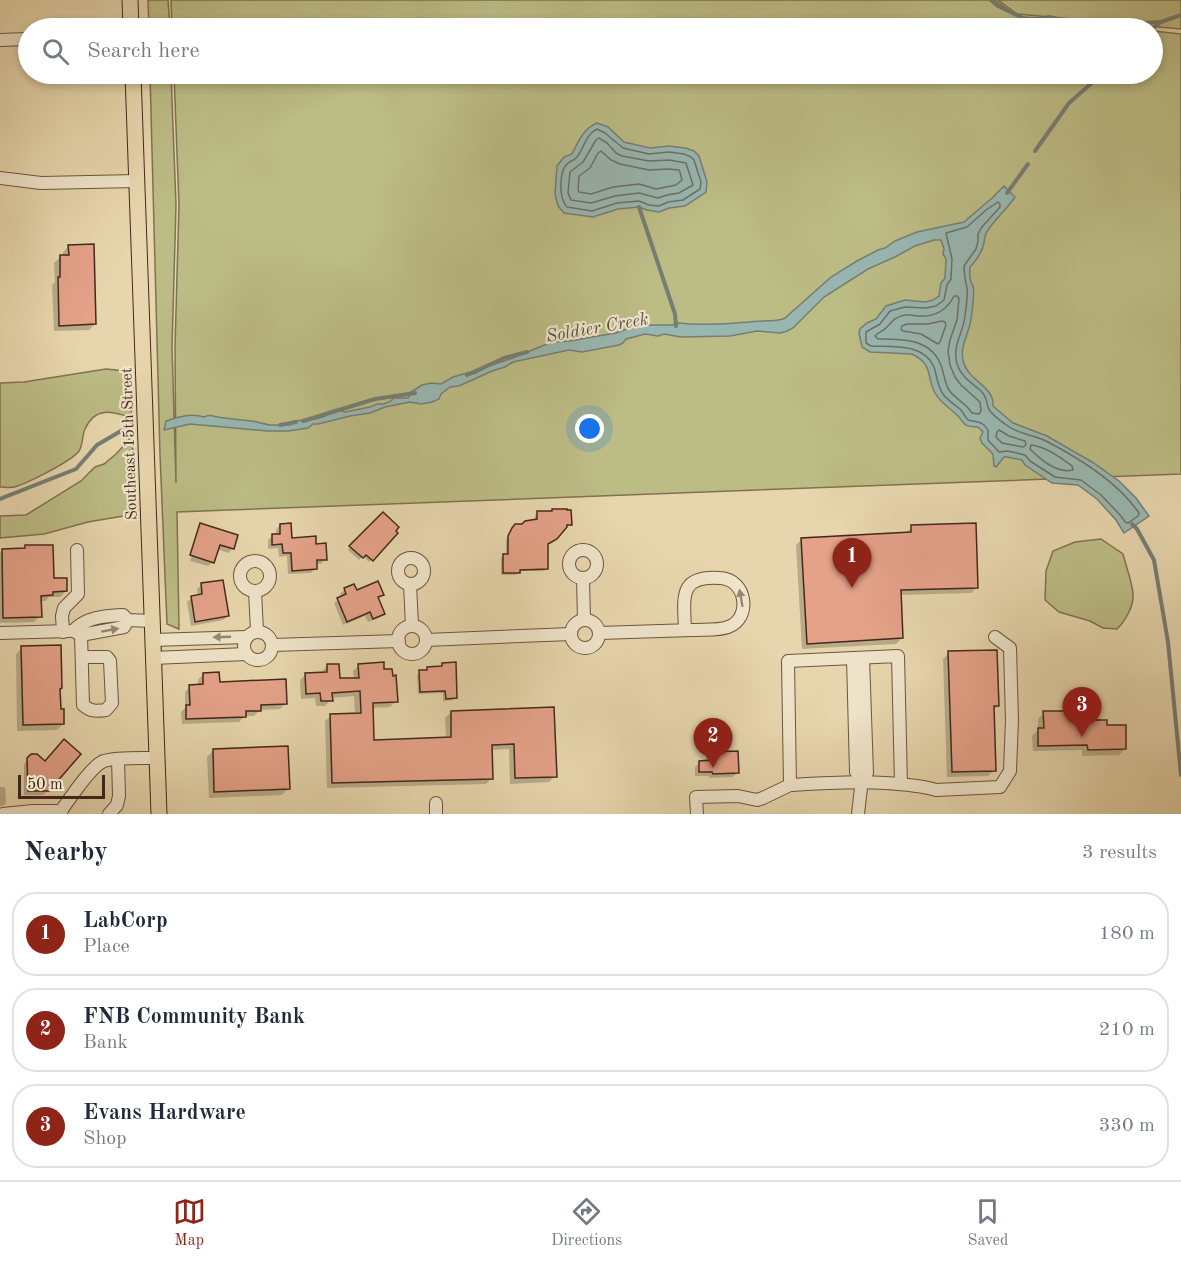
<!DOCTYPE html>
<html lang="en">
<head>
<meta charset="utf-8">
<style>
  :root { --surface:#fff; --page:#f6f6f7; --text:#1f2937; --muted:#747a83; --line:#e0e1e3; --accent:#8f2418 }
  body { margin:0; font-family:"Old Standard TT",serif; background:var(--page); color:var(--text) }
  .scale { position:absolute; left:18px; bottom:15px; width:87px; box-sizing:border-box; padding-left:6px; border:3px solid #44281a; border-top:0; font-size:16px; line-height:21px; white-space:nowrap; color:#44281a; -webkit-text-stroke:4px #efe4ca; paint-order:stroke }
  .you { position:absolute; left:590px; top:429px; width:21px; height:21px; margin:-15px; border:4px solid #fff; border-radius:50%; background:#1a73e8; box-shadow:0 0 0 9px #1a73e833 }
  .badge { display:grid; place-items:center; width:39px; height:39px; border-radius:50%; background:var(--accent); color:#fff; font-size:20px; font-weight:700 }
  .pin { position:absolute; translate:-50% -50px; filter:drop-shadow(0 2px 3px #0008) }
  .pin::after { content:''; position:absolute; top:32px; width:21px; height:18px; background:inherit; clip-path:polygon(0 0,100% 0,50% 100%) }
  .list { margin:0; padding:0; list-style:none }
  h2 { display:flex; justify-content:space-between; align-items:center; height:78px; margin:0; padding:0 24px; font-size:26px }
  h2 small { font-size:20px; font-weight:400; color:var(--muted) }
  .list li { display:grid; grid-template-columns:39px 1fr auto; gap:18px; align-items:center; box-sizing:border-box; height:84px; margin:0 12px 12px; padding:0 12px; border:2px solid var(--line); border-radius:24px }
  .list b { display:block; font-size:22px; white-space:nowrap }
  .list p { margin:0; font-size:20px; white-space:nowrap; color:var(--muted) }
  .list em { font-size:20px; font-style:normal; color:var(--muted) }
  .icon { flex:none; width:33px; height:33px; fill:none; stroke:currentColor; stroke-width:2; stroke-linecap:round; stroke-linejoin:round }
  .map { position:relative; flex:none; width:1181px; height:814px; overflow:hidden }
  .search { position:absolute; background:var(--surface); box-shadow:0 3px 9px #0003; left:18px; right:18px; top:18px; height:66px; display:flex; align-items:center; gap:15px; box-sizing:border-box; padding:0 21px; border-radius:33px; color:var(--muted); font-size:22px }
  .sheet { height:366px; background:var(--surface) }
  nav { display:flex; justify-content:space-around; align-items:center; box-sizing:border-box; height:84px; border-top:2px solid var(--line); background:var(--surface); font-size:16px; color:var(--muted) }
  nav a { display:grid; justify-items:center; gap:3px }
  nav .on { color:var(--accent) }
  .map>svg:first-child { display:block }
</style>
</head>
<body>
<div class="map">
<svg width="1181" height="814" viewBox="0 0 1181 814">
  <rect width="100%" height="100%" fill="#e7d6ad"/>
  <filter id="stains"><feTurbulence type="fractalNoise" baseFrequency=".00333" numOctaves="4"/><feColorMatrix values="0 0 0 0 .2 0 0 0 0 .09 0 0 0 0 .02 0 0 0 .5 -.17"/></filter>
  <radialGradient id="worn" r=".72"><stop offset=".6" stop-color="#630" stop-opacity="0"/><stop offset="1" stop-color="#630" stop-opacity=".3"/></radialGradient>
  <g fill="#bcbc85" stroke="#807250" stroke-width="1.5">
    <polygon points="148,0 168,0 170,28 149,28"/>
    <polygon points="171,0 995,0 1018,17 1128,28 172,28"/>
    <polygon points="998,0 1181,0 1181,29 1017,14"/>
    <polygon points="1153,31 1181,34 1181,474 177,512 179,629 167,624 160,454 150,74 171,74 176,205 172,347 176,483 175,347 179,205 174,74 1152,74"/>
    <path d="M106,369L125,371L130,375L135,514L88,522L44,534L0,538V516L26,515L81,481L95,467L104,464L116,454L129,440V417C111,411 95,407 85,429C82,435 83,445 79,451C72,461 26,484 14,487C10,488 4,487 0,487V383L24,382Z"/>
    <path d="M1101,539L1123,554C1126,566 1132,582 1133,593C1134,606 1126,620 1117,629L1103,628L1090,621L1059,612L1045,600L1046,571L1053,551L1075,542Z"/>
  </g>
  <g fill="#98b7b1" stroke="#767e75" stroke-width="1.5">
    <path d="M597,123L608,127L624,142L650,148L669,146L685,148L694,151L699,156L707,182L706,192L685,206L669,208L659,212L647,210L639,207L618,209L593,217L564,213L558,206L555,194L557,166L564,157L572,154C578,142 584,128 597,123Z"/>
    <path d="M1004,186L1015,197C1007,209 996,218 988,230C984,235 985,238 984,243C982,252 976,261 970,267C970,272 969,277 971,282C971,283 972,284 973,286C975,293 972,311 971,319C969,334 960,345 963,360C967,381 995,386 993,406L1013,423L1047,436L1092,462L1119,481L1136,498L1149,516L1124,533L1116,520L1097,499L1078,485L1052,483L1025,465L1022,460L1007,457H1004L996,467L994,466L993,454L982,443L980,438L983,432L978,427C960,426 967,424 956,414C948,407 940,402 935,393C926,376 934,365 912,354L870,352L862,347L859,333L860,329L867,323L876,319L886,306L905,300L925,302L933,300L939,296L941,283L945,278L946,259L943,254L944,249L941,240H934L915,246L895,257L868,269L824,297L793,328L787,331L781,333L757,331L730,336L681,337L664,334L658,336L645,334L626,339L623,343L619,345L582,352L569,350L513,362L505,367L492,371L459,386L450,387L441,394L439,399L432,402L421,404L410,402L385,407L370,413L350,416L318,424H313L308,428L288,431H267L190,424L164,430L166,421C178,417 191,413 204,417C210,414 212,416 218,417C229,419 241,420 252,421C258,422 263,424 270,425C277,425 283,425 290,425L292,424L294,421L316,419L325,416C330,409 338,408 345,412L370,407L377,404H384L391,401L393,398H408L411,392L422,385L431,383L441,384L453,377L470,372L474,374L489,366L510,359L552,342L569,341L598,336L616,333L632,327L641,325H672L678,323C706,326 734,323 762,321C771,320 777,322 785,318L831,277L857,261L878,250L885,248L895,241L917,232L964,222L992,198Z"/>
  </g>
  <g fill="#0003">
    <polygon points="69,246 95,324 89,330 54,331 52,285 55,282 54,263 60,257 63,257 63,252"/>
    <polygon points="538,513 570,524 565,527 547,545 547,568 544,571 519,571 516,575 501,575 501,558 503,556 506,555 506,540 513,529 535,521 535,515"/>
    <polygon points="383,514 396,533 369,562 363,556 359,560 348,550"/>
    <polygon points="200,525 233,548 228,553 217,549 213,562 208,566 190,561 200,528 197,528"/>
    <polygon points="280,525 290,539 315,546 325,559 321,564 315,564 315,569 311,573 288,574 287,556 279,557 278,548 268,549 268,540 272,536 276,535 276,530"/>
    <polygon points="912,527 977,587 971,593 900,595 902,638 896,644 802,649 796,545 802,539 905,534"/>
    <polygon points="26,547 52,580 66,591 60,597 49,597 45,601 40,601 40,616 34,622 0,623 0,553 3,550 22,550"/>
    <polygon points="201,585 228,616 223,620 191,626 187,602 192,598 198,597 197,589"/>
    <polygon points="354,586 356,592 382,595 377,599 383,614 378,618 368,622 365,616 343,625 334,603 342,598 340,594 344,590"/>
    <polygon points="22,648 59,690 59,710 63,724 57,730 17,731 16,654"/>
    <polygon points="949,653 998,705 993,711 994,770 988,776 947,777 943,659"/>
    <polygon points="442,664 456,698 453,700 443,701 443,693 418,694 417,675 420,672 424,672 428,668 440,667"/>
    <polygon points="359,665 396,701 390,707 372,708 372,741 446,739 445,718 451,712 553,709 555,776 549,782 510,784 509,749 490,750 491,779 486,784 327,788 325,721 331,716 355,715 354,696 331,698 331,700 325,706 316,706 315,698 301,699 300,680 306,674 322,674 322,671 327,666 339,680 354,680 353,671"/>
    <polygon points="203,674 218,683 286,703 280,709 260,710 254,716 245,716 239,722 182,724 181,712 185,708 185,692 190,686 198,686 198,680"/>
    <polygon points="1044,713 1091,722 1106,727 1125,749 1119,755 1082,756 1082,750 1033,751 1032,736 1038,730 1038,719"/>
    <polygon points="213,751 288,789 282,795 209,798 207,757"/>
    <polygon points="712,753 737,773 733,777 709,778 709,776 695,776 695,767 700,762 708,762 708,757"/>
    <polygon points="31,756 48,790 43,795 24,795 24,764"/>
    <polygon points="0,787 5,787 6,803 3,806 0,806"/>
  </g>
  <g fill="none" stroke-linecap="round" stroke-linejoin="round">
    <g stroke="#6e7066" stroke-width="1.5">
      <path d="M597,129L605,133L623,148L649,154L669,152L684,154L691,157L694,160L701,182L700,189L683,200L668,202L659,206L649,205L639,201L617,203L592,211L567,207C559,199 559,174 566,165C569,161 574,161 577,157C584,148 586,134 597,129Z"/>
      <polygon points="599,138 607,143 616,153 622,156 649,161 669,160 686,163 693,185 679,193 667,195 658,198 639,193 615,196 591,203 571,200 568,193 570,172 583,162 596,140"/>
      <polygon points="601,151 611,160 620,164 649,170 668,169 679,170 680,172 682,180 676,185 656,189 639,184 613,187 591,194 579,192 578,190 579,176 590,168 598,153"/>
      <path d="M998,202L1000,204V207L982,227L978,234V241L976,249L964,266C964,274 965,281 967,288C968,297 966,307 965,316C963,334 952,345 957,364C961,377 972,383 981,391C987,397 986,401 988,407C990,414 1002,422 1008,426C1018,434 1034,435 1046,441C1079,458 1118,482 1139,513L1138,516L1128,523L1125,522L1121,516L1101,495L1081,480L1055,477L1030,461L1025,455L1008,451L999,452L988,440V430C983,421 977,422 968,420C965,417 963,412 960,409C954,404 947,400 943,394C937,385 937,376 934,367C924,343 892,347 871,346L866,343V332L880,324L890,311L905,307L926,308L936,306L944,300L947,285L951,279L952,259L946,233L967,227L986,210Z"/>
      <path d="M954,296H957L959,299L957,320L950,340L948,351L950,365L955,377L961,385L980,402L981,411L979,414L972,413C966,403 955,399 949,390C944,382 944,371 940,363C929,338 901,339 878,339L875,336C878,332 882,332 886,328C893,321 894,317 905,315C909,314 915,316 919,316C935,317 947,310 954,296Z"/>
      <polygon points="942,321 945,322 946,325 940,342 938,344 921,334 903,331 901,329 902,326 907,324 928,324"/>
      <polygon points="999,430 1009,436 1025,441 1026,445 1023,447 1002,443 996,437 997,432"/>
      <path d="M1031,445C1045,446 1061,458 1072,466L1073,470C1057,474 1041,460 1030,449Z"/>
    </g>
    <g stroke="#767e75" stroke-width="4">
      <polyline points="991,0 998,6 1023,18 1038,19 1049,17 1075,23 1099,22 1126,24 1161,22"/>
      <polyline points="1152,29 1161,22 1181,15"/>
      <polyline points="1035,151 1069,103 1102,74"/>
      <polyline points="1007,193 1028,164"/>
      <polyline points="639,207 675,314 676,326"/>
      <polyline points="467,375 504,358 527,352"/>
      <polyline points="303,421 375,399 415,393"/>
      <polyline points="280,425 296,422"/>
      <polyline points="0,499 76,469 97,445 126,428"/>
      <polyline points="1132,524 1137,529 1154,560 1168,642 1181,775"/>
    </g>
  </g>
  <g fill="#e5a289" stroke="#44281a" stroke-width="1.5">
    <polygon points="94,244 96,324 59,326 58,277 60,277 60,255 69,255 68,245"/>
    <polygon points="552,509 567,509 567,510 571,510 572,525 567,525 567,527 557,539 548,544 548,569 520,570 520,573 503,573 503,554 508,554 508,536 512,528 515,524 522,524 525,521 537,519 537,511 552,511"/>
    <polygon points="383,512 399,527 396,531 398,533 373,561 366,555 363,558 349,546"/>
    <polygon points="200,523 238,535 234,549 220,545 214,563 190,555"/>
    <polygon points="291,523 292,538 316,536 316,544 326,543 327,560 317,560 317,569 292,571 291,553 283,553 282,544 272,545 272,534 280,534 280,524"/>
    <polygon points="976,523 978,588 901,590 903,638 807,644 801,538 911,532 911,525"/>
    <polygon points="25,545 53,545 54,578 67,578 67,591 53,592 53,595 41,596 42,617 3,618 2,549 25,548"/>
    <polygon points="223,580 229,616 195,622 191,596 202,594 201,583"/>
    <polygon points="378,581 384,595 378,597 385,614 373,619 370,612 347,622 337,598 346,594 344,588 354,584 357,590"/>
    <polygon points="61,645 62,688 60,689 61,709 64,709 64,724 23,725 21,646"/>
    <polygon points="997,650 999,706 994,706 996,771 952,772 948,651"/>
    <polygon points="384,662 384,669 392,669 393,676 396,675 398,702 373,703 374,740 451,737 451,711 554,707 557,777 515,778 514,744 492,745 493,779 332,783 330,714 361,713 360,691 332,693 333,701 321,701 320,693 306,694 305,673 327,672 327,664 339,664 340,678 359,678 358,664"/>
    <polygon points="456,662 457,698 446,699 445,691 420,692 419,670 427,670 427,667 442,666 442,663"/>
    <polygon points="219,672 220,682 286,679 287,704 261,705 261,711 246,711 246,717 186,719 186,705 190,705 189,685 203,684 203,673"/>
    <polygon points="1043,711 1071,711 1071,717 1093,716 1093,720 1107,720 1107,725 1126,725 1126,749 1088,750 1087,745 1038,746 1038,728 1044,728"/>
    <polygon points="64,739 81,754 49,791 28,791 27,758 31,754 37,754 45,761"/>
    <polygon points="288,746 290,789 214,792 213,749"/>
    <polygon points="738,751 739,773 713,774 712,772 699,772 699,761 711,760 711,752"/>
  </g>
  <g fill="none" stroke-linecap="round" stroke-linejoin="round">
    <defs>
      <g id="minor">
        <polyline points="0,40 28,39"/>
        <polyline points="0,178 41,183 137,181"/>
        <circle cx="583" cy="564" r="14"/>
        <circle cx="411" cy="571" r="13"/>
        <circle cx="255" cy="576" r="15"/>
        <polyline points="583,578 584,620"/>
        <polyline points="410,584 412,626"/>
        <polyline points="255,591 257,631"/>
        <path d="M128,620L124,627L81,635L73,631C86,617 105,616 123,615L128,620L152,621"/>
        <circle cx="585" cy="634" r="14"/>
        <circle cx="412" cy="640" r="14"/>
        <circle cx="258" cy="646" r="14"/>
        <polyline points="63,632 62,616 64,608 78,594 77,550"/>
        <polyline points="0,633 69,631"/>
        <path d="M599,633C630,632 661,631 692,630C703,629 718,631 728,627C752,619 747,579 720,578C678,575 684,598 685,630"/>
        <path d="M81,635L83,705C91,712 96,711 106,710L112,703L110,661L107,657H82"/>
        <polyline points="153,640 247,637"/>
        <polyline points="426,640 571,634"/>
        <polyline points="272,645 399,641"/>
        <polyline points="153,658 246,654"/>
        <polyline points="853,658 856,772 862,779"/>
        <polyline points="862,779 867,773 863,658"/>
        <path d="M901,784L898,656L788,661L790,785C822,783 853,781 885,783C902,784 919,785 936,790L1000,787L1010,771L1012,720L1010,648L995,637"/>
        <polyline points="436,803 436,814"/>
        <polyline points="3,814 33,811 61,811"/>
        <path d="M60,814L63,808C71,797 92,765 104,761C116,757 143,758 157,758"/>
        <polyline points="109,814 117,805 119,796 118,759"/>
        <polyline points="697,814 696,797 738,796 757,800 763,798 790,785"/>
        <polyline points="858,814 862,779"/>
      </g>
      <g id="major">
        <polyline points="130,0 131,28"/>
        <polyline points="133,74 159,814"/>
      </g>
    </defs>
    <use href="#minor" stroke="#6d543f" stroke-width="14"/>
    <use href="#major" stroke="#44281a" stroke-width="17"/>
    <use href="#minor" stroke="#efe4ca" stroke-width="12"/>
    <use href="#major" stroke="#e7d6ad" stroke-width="15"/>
  </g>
  <defs><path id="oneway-solid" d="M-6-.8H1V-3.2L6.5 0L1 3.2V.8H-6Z" transform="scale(1.5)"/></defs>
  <g fill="#9a8672">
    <use href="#oneway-solid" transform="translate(741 598) rotate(-100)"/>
    <use href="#oneway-solid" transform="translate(110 630) rotate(-10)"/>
    <use href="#oneway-solid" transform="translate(222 637) rotate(178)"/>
  </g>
  <g text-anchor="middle" stroke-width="4.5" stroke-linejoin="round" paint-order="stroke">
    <g font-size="16" fill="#44281a" stroke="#efe4ca">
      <text transform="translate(128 444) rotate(-92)" y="6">Southeast 15th Street</text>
    </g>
    <g font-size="18" font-style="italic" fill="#594c40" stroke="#efe4ca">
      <text transform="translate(597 327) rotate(-10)" y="6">Soldier Creek</text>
    </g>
  </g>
  <rect width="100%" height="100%" filter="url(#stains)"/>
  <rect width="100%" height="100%" fill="url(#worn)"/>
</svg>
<div class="scale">50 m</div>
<div class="you"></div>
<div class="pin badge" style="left:852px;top:588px">1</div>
<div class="pin badge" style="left:713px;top:768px">2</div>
<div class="pin badge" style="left:1082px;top:737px">3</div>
<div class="search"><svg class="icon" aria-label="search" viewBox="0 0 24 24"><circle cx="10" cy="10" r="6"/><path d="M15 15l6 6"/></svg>Search here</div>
</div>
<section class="sheet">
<h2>Nearby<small>3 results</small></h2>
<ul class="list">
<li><span class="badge">1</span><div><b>LabCorp</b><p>Place</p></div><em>180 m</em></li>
<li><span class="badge">2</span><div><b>FNB Community Bank</b><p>Bank</p></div><em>210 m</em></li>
<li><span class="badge">3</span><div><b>Evans Hardware</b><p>Shop</p></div><em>330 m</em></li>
</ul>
</section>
<nav>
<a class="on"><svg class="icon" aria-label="map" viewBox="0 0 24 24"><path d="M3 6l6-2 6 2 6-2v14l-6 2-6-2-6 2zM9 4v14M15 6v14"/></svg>Map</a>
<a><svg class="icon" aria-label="directions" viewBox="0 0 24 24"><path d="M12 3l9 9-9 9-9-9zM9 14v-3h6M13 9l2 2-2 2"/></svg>Directions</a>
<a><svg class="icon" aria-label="saved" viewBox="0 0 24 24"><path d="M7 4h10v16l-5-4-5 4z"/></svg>Saved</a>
</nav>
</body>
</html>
